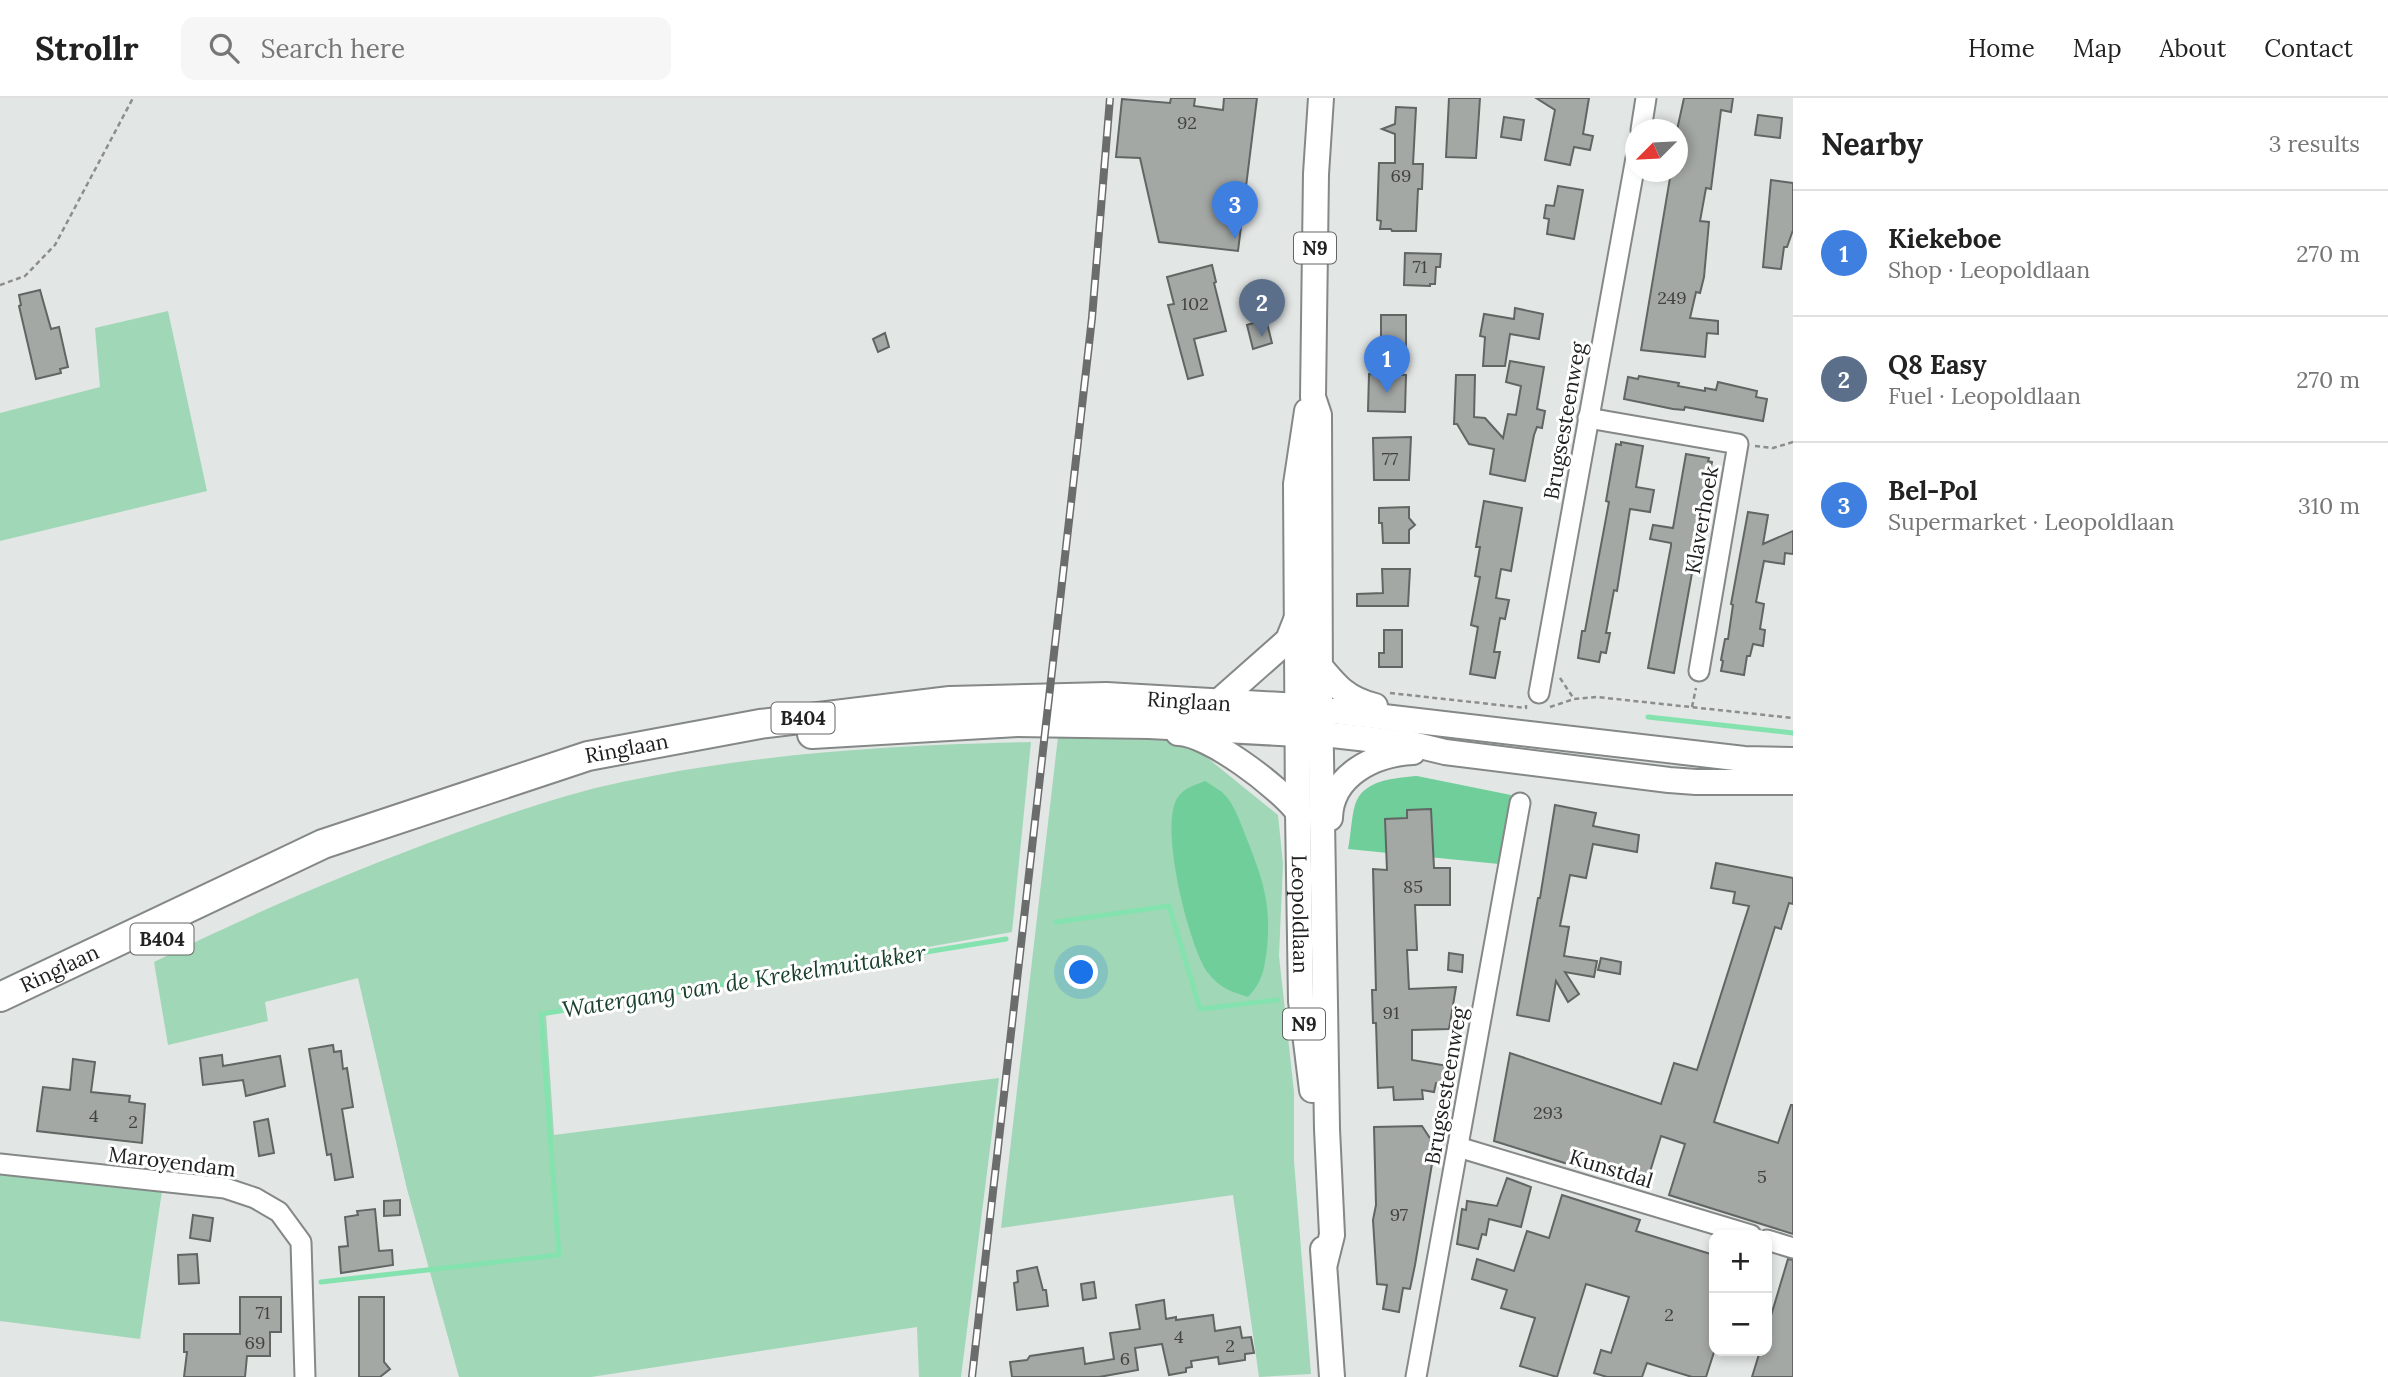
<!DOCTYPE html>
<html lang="en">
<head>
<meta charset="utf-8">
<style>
  :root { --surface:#fff; --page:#f6f6f6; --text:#222; --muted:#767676; --line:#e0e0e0; --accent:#006c43 }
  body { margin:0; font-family:Lora,serif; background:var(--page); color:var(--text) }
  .controls { position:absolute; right:21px; bottom:21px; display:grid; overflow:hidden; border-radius:14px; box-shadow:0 4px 10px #0003 }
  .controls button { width:63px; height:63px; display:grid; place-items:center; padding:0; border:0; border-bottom:2px solid var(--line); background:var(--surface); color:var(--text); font:35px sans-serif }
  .compass { position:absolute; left:1625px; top:21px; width:63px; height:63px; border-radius:50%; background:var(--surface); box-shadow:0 4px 10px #0003; rotate:246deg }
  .you { position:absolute; left:1082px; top:875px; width:24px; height:24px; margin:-18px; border:5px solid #fff; border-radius:50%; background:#1a73e8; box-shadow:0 0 0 10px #1a73e833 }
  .badge { display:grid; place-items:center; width:46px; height:46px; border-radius:50%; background:var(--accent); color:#fff; font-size:23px; font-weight:700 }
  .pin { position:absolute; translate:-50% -58px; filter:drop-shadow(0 2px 4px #0008) }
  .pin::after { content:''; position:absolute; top:37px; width:24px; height:21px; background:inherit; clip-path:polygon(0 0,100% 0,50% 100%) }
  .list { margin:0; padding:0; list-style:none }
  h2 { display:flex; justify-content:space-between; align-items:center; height:91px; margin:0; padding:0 28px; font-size:30px }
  h2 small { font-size:23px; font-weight:400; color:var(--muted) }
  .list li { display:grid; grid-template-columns:46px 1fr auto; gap:21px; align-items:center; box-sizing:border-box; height:126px; padding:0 28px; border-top:2px solid var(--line) }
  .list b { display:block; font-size:26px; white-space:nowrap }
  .list p { margin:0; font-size:23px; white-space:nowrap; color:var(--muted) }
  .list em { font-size:23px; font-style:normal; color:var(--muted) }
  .icon { flex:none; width:38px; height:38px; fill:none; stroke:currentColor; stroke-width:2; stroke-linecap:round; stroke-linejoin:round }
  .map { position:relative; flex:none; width:1793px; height:1279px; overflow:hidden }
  header { display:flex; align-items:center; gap:42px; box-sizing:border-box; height:98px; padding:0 35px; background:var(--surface); border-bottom:2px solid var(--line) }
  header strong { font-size:33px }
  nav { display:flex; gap:38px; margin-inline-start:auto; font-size:24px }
  .search { width:490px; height:63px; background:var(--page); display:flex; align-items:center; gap:18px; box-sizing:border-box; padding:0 24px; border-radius:14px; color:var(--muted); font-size:26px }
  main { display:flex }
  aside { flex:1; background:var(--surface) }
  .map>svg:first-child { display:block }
</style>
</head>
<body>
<header>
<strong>Strollr</strong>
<div class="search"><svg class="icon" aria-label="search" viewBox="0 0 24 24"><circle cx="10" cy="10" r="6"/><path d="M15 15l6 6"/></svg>Search here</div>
<nav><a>Home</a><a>Map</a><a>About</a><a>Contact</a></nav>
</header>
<main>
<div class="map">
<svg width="1793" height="1279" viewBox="0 0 1793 1279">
  <rect width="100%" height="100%" fill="#e2e6e4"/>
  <g fill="#a0d7b7">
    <polygon points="168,213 207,393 0,443 0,315 100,289 95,230"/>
    <polygon points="1058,639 1179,643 1205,658 1278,717 1283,766 1279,858 1294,994 1294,1063 1311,1276 1259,1279 1233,1097 1001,1130"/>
    <path d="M1031,644L1012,834L546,917L554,1037L999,980L961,1279H919L917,1229L591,1279H459L407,1091L358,880L265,904L268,923L168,947L154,864C251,816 349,774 450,737C506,717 564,696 622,684C758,655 893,647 1031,644Z"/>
    <polygon points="0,1076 162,1093 140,1241 0,1223"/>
  </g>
  <g fill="#70ce9b">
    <path d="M1417,678L1511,697L1499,766L1348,751C1351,737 1351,721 1355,707C1363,681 1396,680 1417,678Z"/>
    <path d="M1205,683C1211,687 1218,691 1223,695C1234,705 1241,726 1246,739C1262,779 1272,807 1267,850C1264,872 1263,883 1248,899C1231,894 1219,889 1208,875C1189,849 1158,726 1178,699C1184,690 1195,687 1205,683Z"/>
  </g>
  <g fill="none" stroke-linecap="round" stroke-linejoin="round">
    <g stroke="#84e2af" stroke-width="5">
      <polyline points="1648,619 1793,635"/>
      <polyline points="1056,824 1169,808 1200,911 1277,902"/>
      <polyline points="321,1184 559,1157 541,916 1006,841"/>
    </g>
  </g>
  <g fill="#a4a8a5" stroke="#616563" stroke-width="2">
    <polygon points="1171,0 1195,0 1194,8 1223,12 1224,0 1257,0 1238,153 1159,144 1140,60 1116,59 1122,1 1170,5"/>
    <polygon points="1449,0 1480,0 1476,60 1446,59"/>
    <polygon points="1536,0 1589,0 1583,36 1593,38 1590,52 1574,49 1570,67 1545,62 1555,12"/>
    <polygon points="1684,0 1733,0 1731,14 1721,12 1711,91 1706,90 1700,123 1709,124 1704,179 1700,195 1696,194 1690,220 1718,223 1718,236 1707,235 1705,259 1641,252 1671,74 1677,74 1677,32"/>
    <polygon points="1396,9 1416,10 1413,66 1423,66 1422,91 1418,91 1416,133 1392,133 1391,131 1380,131 1381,123 1377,122 1379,65 1395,65 1395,36 1382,31 1395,26"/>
    <polygon points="1758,17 1782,20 1780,40 1755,37"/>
    <polygon points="1504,19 1524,22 1521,42 1501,39"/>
    <polygon points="1771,82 1793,85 1793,132 1787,149 1784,149 1781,171 1763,169"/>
    <polygon points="1558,88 1583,92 1574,141 1547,136 1549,121 1544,120 1546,107 1554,108"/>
    <polygon points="1405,155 1441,156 1440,169 1436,169 1435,186 1430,186 1430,188 1404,187"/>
    <polygon points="1212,167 1216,184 1214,185 1226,233 1194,241 1203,277 1188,281 1168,207 1174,206 1167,179"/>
    <polygon points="40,192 51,231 59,229 68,269 60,271 61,275 36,281 19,208 21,207 19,197"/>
    <polygon points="1515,210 1543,216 1539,241 1510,236 1505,268 1483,268 1485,239 1480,238 1484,216 1514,221"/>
    <polygon points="1381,217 1406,217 1406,251 1381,250"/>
    <polygon points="1266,221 1272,245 1253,251 1247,227"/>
    <polygon points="885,235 889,249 878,254 873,241"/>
    <polygon points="1510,263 1544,269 1537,311 1545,313 1542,330 1537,329 1534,337 1525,383 1490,376 1494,351 1469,346 1457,326 1454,326 1456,277 1475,277 1474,319 1485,320 1503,340 1508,316 1516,317 1521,288 1506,284"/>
    <polygon points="1369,276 1406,277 1405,314 1368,313"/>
    <polygon points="1639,278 1679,285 1678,288 1705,293 1705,290 1716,292 1718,284 1757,293 1756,299 1767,301 1763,323 1685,309 1684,312 1673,311 1624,301 1628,279 1638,281"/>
    <polygon points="1411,339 1409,382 1374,382 1373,340"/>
    <polygon points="1621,344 1643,348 1636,389 1654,392 1650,414 1630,411 1617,493 1614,492 1606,535 1610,535 1606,555 1601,554 1599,564 1578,560 1582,533 1585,533 1609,404 1606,403 1616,346 1621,347"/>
    <polygon points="1686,356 1709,360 1708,363 1712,364 1674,575 1648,570 1671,448 1671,445 1650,441 1653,427 1673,430"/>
    <polygon points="1484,403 1522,410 1511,473 1501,471 1496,500 1509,502 1505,521 1500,520 1494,554 1500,554 1495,580 1470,576 1478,529 1471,527 1480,479 1475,478 1480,449 1476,449"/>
    <polygon points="1409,409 1409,420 1415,427 1409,432 1409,445 1383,445 1382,425 1379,425 1379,410"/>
    <polygon points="1748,414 1768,417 1763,446 1793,433 1793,456 1785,455 1784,466 1764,463 1756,504 1764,506 1760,531 1765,532 1763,548 1753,546 1750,558 1747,558 1744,577 1721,573 1723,563 1721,562 1725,541 1728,541 1733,507 1731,506"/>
    <polygon points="1382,471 1410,471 1408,508 1357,508 1357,496 1383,495"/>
    <polygon points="1384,532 1402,532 1402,569 1379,569 1379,555 1384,555"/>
    <polygon points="1555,707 1596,715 1593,728 1639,737 1637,754 1593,746 1586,780 1570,777 1560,828 1569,829 1564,858 1597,863 1594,879 1565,874 1579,896 1568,904 1556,883 1549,923 1517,917 1538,800 1540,800"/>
    <polygon points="1431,711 1434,770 1450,770 1450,807 1415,807 1417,852 1407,852 1409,891 1456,889 1449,931 1412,932 1412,962 1448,968 1445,986 1436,985 1434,994 1422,992 1423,1001 1394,1002 1393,989 1378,990 1376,925 1373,925 1372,892 1376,892 1373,771 1387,772 1385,721 1407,720 1407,712"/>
    <polygon points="1716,765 1793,780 1793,806 1789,805 1781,831 1775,829 1714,1024 1778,1045 1791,1007 1793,1007 1793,1136 1669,1097 1685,1046 1661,1038 1645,1090 1494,1043 1510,955 1661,1006 1674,965 1697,972 1749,808 1733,805 1735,794 1711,790"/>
    <polygon points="1449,855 1463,857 1462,874 1448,872"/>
    <polygon points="1601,860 1621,864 1620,876 1598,872"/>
    <polygon points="333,947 334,954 341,953 343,971 347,970 353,1009 342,1011 353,1079 335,1082 331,1056 327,1057 309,951"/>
    <polygon points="222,957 223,968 280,958 285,988 246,998 243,982 203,987 200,960"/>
    <polygon points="73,961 95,964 91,994 130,998 129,1004 145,1006 142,1045 37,1033 43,989 70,992"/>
    <polygon points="268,1021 274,1055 259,1058 254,1024"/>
    <polygon points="1422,1028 1435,1048 1415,1167 1410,1191 1403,1190 1399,1214 1383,1211 1387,1187 1377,1186 1373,1122 1376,1107 1374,1029"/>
    <polygon points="1507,1080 1531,1089 1521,1129 1489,1121 1486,1137 1482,1136 1478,1151 1457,1146 1462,1111 1466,1112 1467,1103 1497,1108"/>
    <polygon points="1562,1097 1640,1122 1636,1133 1714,1157 1714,1254 1706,1279 1692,1279 1647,1265 1642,1279 1607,1279 1594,1275 1601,1252 1611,1255 1629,1199 1586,1186 1557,1279 1520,1268 1535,1220 1501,1210 1507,1192 1472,1181 1477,1161 1514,1173 1527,1133 1549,1140"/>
    <polygon points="400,1102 400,1117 384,1118 384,1103"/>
    <polygon points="375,1111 379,1153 392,1152 393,1167 341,1175 339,1149 348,1148 345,1119 358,1117 357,1113"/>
    <polygon points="193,1117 213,1120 210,1143 190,1140"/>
    <polygon points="197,1156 199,1185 179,1186 178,1157"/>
    <polygon points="1788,1161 1793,1162 1793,1279 1752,1279 1760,1253 1767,1253 1767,1231"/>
    <polygon points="1037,1169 1043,1192 1046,1192 1048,1208 1017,1212 1014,1185 1018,1184 1017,1173"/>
    <polygon points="1094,1184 1096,1200 1083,1202 1081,1186"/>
    <polygon points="240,1199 281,1199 281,1234 270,1234 270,1258 247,1258 245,1279 184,1279 187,1254 184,1254 184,1236 240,1236"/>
    <polygon points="359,1199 384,1199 384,1264 390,1271 380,1279 359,1279"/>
    <polygon points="1164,1202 1166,1221 1176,1219 1176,1222 1213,1217 1215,1233 1240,1229 1242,1240 1251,1239 1254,1255 1245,1256 1245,1262 1219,1266 1218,1259 1191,1263 1192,1269 1186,1270 1186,1274 1169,1277 1162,1246 1135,1250 1138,1272 1099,1279 1012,1279 1010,1264 1027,1262 1030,1258 1083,1250 1085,1266 1114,1261 1110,1235 1140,1231 1136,1207"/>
  </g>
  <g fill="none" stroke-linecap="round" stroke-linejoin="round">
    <defs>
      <g id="minor">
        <polyline points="1641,32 1646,0"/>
        <polyline points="1588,320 1738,346 1699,573"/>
        <polyline points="1539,595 1636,60"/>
        <polyline points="1458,1049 1751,1137"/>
        <polyline points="0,1066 225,1090 255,1100 279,1114 301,1144 305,1279"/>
        <polyline points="1767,1142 1793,1150"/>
        <polyline points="1416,1279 1520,705"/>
      </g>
      <g id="major">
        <polyline points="1321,0 1316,76 1313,299 1319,317 1320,597 1327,1031 1332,1137 1325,1165"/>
        <path id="s1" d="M1307,313L1296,386L1298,714L1301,903L1312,992"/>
        <path d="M1319,567C1337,589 1347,601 1375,608"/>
        <polyline points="1218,604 1288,542 1296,522"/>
        <polyline points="1307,610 1744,661 1793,662"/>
        <polyline points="1306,634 1412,646 1445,654 1669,682 1696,684 1793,684"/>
        <path d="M1178,635C1208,635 1279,689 1298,714"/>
        <path d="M1330,720C1331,677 1374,656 1413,654"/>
        <polyline points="1323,1151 1332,1279"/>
      </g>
      <g id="highway">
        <polyline points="812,636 1017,624 1149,626 1298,634"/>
        <path id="s2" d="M0,899L323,746L588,658L760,626L950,603L1106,599L1299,610"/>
      </g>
    </defs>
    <use href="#minor" stroke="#848886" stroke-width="23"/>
    <use href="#major" stroke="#848886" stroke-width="28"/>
    <use href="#highway" stroke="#848886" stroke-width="32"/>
    <g stroke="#8b8e8c" stroke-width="2.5" stroke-dasharray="5 3.5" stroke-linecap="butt">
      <polyline points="0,187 25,178 55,147 133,0"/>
      <polyline points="1755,348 1773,350 1793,344"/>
      <polyline points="1560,580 1574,601"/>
      <polyline points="1390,595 1517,609 1526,610 1526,607"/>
      <polyline points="1550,609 1574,601 1597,599 1793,620"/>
      <polyline points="1692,609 1696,590"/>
    </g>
    <use href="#minor" stroke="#fff" stroke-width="19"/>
    <use href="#major" stroke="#fff" stroke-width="24"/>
    <use href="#highway" stroke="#fff" stroke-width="28"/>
    <defs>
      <polyline id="rail" points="972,1279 1092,220 1110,0"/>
    </defs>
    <use href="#rail" stroke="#6b6d6c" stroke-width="8"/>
    <use href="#rail" stroke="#fff" stroke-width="5" stroke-dasharray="16" stroke-linecap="butt"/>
  </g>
  <g text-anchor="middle" stroke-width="6" stroke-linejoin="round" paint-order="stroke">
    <g font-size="18" fill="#414341">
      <text x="1187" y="31">92</text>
      <text x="1401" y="84">69</text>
      <text x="1420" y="175">71</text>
      <text x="1672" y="206">249</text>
      <text x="1195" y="212">102</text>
      <text x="1390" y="367">77</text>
      <text x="1413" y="795">85</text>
      <text x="1391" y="921">91</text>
      <text x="1548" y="1021">293</text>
      <text x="94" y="1024">4</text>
      <text x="133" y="1030">2</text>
      <text x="1762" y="1085">5</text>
      <text x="1399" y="1123">97</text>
      <text x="263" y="1221">71</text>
      <text x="1669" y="1223">2</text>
      <text x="1179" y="1245">4</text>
      <text x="255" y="1251">69</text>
      <text x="1230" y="1254">2</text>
      <text x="1125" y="1267">6</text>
    </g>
    <g fill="#fff" stroke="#636463" stroke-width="2">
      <rect x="1294" y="134.5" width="42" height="31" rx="5"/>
      <rect x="771.5" y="604.5" width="63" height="31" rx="5"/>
      <rect x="130.5" y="825.5" width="63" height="31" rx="5"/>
      <rect x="1283" y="910.5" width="42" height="31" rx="5"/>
    </g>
    <g font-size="19" font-weight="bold" fill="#202120">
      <text x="1315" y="157">N9</text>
      <text x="803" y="627">B404</text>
      <text x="162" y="848">B404</text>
      <text x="1304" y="933">N9</text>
    </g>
    <g font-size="21" fill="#202120" stroke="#fff">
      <text transform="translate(1565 323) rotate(-80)" y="7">Brugsesteenweg</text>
      <text transform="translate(1702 422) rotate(-80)" y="7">Klaverhoek</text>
      <text dy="7" stroke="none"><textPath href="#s2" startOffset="1242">Ringlaan</textPath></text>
      <text dy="7" stroke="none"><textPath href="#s2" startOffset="676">Ringlaan</textPath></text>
      <text dy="7" stroke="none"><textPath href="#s1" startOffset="504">Leopoldlaan</textPath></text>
      <text dy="7" stroke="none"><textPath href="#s2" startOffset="66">Ringlaan</textPath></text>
      <text transform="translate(1446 988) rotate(-80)" y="7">Brugsesteenweg</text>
      <text transform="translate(172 1064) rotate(7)" y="7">Maroyendam</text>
      <text transform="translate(1611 1071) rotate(17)" y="7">Kunstdal</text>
    </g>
    <g font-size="23" font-style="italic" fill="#173f2b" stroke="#fff">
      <text transform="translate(744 883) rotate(-9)" y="8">Watergang van de Krekelmuitakker</text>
    </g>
  </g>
</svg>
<div class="controls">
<button>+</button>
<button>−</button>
</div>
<svg class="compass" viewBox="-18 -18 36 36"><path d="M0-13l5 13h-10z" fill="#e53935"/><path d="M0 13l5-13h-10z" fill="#767676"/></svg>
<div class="you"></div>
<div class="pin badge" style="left:1387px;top:295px;background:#3f7fe0">1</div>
<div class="pin badge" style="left:1262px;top:239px;background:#5c6f8a">2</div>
<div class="pin badge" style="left:1235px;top:141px;background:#3f7fe0">3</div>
</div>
<aside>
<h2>Nearby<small>3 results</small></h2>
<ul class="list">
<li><span class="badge" style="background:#3f7fe0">1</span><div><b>Kiekeboe</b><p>Shop · Leopoldlaan</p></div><em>270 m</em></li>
<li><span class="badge" style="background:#5c6f8a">2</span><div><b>Q8 Easy</b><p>Fuel · Leopoldlaan</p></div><em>270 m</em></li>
<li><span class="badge" style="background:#3f7fe0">3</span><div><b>Bel-Pol</b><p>Supermarket · Leopoldlaan</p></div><em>310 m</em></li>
</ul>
</aside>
</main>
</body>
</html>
